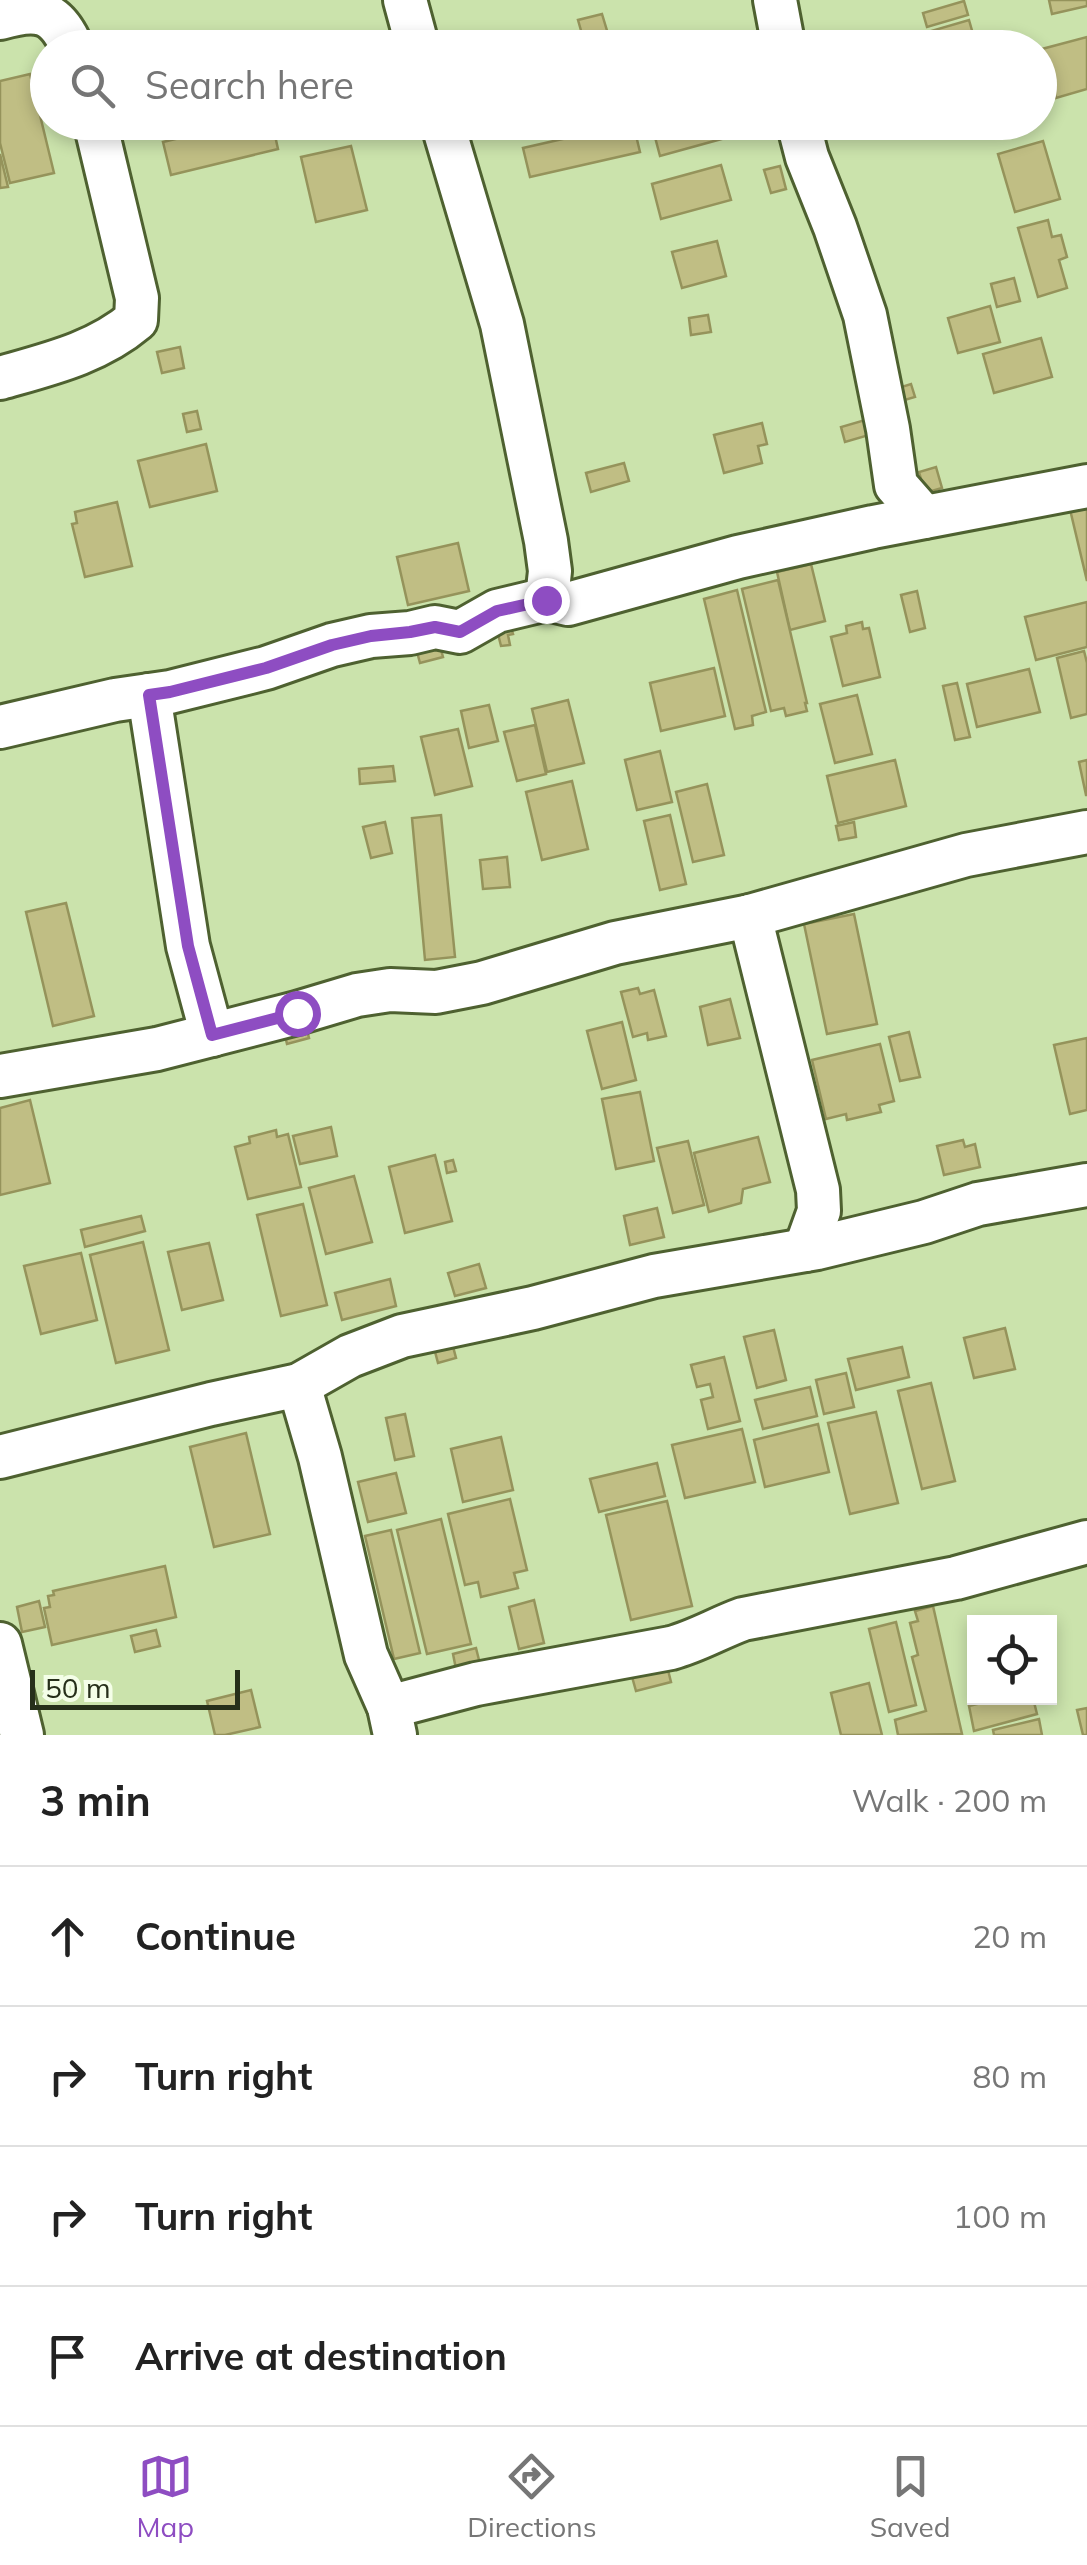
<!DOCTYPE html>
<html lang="en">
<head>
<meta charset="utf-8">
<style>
  :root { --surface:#fff; --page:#f2f2f2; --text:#222; --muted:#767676; --line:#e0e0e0; --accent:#8e4dc2 }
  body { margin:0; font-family:Mulish,sans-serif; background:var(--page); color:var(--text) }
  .controls { position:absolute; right:30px; bottom:30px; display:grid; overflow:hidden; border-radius:0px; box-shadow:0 5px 15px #0003 }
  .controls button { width:90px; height:90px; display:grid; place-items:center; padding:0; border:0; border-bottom:2px solid var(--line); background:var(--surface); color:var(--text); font:50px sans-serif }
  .scale { position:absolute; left:30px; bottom:25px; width:210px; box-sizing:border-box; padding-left:10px; border:5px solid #262f1a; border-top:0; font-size:28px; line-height:35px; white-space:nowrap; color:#262f1a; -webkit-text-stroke:8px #f4fee8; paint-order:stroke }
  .stop { position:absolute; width:30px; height:30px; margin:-22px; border:8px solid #8e4dc2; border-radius:50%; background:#fff }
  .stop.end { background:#8e4dc2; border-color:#fff; box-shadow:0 2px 10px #0008 }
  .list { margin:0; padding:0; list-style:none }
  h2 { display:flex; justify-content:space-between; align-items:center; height:130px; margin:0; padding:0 40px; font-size:42px }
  h2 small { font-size:32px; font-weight:400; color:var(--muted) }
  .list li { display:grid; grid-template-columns:65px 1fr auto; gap:30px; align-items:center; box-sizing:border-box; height:140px; padding:0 40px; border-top:2px solid var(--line) }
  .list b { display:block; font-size:38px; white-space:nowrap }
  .list em { font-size:32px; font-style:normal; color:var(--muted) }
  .icon { flex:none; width:55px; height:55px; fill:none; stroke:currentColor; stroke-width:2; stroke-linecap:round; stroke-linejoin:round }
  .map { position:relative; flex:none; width:1087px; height:1735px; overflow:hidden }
  .search { position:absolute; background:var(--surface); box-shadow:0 5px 15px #0003; left:30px; right:30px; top:30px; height:110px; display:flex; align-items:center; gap:25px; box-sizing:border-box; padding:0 35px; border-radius:55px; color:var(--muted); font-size:38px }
  .sheet { height:690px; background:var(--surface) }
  nav { display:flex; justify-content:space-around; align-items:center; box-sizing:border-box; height:140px; border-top:2px solid var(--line); background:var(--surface); font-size:28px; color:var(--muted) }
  nav a { display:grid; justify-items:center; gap:5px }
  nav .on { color:var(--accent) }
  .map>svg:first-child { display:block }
</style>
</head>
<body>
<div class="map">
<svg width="1087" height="1735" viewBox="0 0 1087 1735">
  <rect width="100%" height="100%" fill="#cbe3ac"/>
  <g fill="#c0be84" stroke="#95935b" stroke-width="2.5">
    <polygon points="1049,0 1087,0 1087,6 1052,14"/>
    <polygon points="964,1 968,15 927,27 923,13"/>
    <polygon points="602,14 608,34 584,41 578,20"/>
    <polygon points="969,20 977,48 935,48 931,31"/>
    <polygon points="1087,37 1087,89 1056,98 1042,49"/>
    <polygon points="30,74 54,173 10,183 0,143 0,81"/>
    <polygon points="246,122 272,122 278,149 171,175 163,142"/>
    <polygon points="536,122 592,122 539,135"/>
    <polygon points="651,122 721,122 725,138 660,156"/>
    <polygon points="633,123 640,152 530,177 523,148"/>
    <polygon points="1043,141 1060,199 1015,212 998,154"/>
    <polygon points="351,146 367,210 316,222 301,157"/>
    <polygon points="0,154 8,187 0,188"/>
    <polygon points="721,165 731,200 661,219 652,184"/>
    <polygon points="780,166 786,189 771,193 764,170"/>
    <polygon points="1048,220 1052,237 1061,235 1067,257 1059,260 1067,288 1038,297 1018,228"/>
    <polygon points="717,241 726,276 682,288 672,252"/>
    <polygon points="1014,278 1020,301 997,307 991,284"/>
    <polygon points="990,306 1000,342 958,353 948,318"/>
    <polygon points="708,315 711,332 691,335 689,318"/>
    <polygon points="1041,338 1052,377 994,393 983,354"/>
    <polygon points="180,347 184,368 162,373 157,352"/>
    <polygon points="911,384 915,397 898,402 895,389"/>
    <polygon points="197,411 201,429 187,432 183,414"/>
    <polygon points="872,418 876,433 845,442 841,427"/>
    <polygon points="762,423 767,444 758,446 762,463 724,473 714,435"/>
    <polygon points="206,444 217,491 150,507 138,461"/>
    <polygon points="624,463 629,481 591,492 586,473"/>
    <polygon points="936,467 942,488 925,493 919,472"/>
    <polygon points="1087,496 1087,581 1068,501"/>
    <polygon points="117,502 132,566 85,577 72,524 77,523 75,512"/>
    <polygon points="458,543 469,591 408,605 397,557"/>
    <polygon points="811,564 825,621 790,630 777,572"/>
    <polygon points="778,580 807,703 805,703 807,711 786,716 784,708 771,711 742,589"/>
    <polygon points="737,590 766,712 752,716 753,725 735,729 704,599"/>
    <polygon points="917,591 925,628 910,632 901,595"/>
    <polygon points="1087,602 1087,647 1036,660 1025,617"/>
    <polygon points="862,622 863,629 869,628 880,677 843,686 831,637 847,633 846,626"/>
    <polygon points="511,627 513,634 508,635 510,645 501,646 497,630"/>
    <polygon points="436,631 443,657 420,663 413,637"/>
    <polygon points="1084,651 1087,663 1087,714 1071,718 1057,658"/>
    <polygon points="714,668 725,716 661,731 650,683"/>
    <polygon points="1029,669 1040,712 977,727 967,684"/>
    <polygon points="957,683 970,737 955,740 943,686"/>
    <polygon points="857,695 872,754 835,763 820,704"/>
    <polygon points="568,700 584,763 547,772 532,709"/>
    <polygon points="489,705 498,741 469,748 461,711"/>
    <polygon points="535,725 546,774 517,781 504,732"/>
    <polygon points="458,729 472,786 435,795 421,737"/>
    <polygon points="660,751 672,802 637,810 625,760"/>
    <polygon points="895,760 906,806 838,823 827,776"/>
    <polygon points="1087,760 1087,795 1086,795 1079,762"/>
    <polygon points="393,766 395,781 360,784 359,769"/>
    <polygon points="572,781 588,849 542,860 526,792"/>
    <polygon points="707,784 724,855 693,862 676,792"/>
    <polygon points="441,815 455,957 425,960 412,818"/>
    <polygon points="670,815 686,884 660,890 644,821"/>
    <polygon points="385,822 392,853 371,858 363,827"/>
    <polygon points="854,822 856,837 839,840 836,826"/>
    <polygon points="507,857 510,887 483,889 480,860"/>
    <polygon points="66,903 94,1016 53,1026 26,912"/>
    <polygon points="854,914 877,1024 827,1034 804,924"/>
    <polygon points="638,988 640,994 654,990 666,1036 648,1040 647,1033 633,1037 621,992"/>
    <polygon points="730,999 740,1038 708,1045 700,1007"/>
    <polygon points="303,1014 309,1038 287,1044 281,1019"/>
    <polygon points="622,1022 636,1080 602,1089 587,1031"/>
    <polygon points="909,1032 920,1077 900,1081 889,1037"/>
    <polygon points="1087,1038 1087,1110 1070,1114 1054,1045"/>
    <polygon points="880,1044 894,1101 879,1105 881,1112 847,1120 846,1114 826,1119 812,1060"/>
    <polygon points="640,1092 654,1161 616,1169 602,1099"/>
    <polygon points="30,1100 50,1183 0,1195 0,1108"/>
    <polygon points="331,1127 337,1156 300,1164 293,1136"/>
    <polygon points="276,1130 277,1137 288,1134 301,1187 248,1199 235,1147 250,1143 249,1137"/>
    <polygon points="758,1137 770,1182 743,1189 741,1203 709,1212 694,1153"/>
    <polygon points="963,1140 965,1147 975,1144 980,1167 944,1175 937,1146"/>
    <polygon points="688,1141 704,1205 673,1213 657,1148"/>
    <polygon points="435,1155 452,1221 405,1233 389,1167"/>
    <polygon points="453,1160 456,1171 447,1173 445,1162"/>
    <polygon points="354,1176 372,1242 326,1254 309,1188"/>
    <polygon points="303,1204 327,1305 281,1316 257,1215"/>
    <polygon points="657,1208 664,1237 630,1245 624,1216"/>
    <polygon points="141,1216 145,1231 85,1247 81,1230"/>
    <polygon points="143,1242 169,1350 116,1363 90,1255"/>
    <polygon points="209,1243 223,1300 182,1310 168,1252"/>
    <polygon points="81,1253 97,1320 41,1334 24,1266"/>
    <polygon points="479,1264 486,1288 455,1296 448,1273"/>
    <polygon points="390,1279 396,1306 342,1320 335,1293"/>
    <polygon points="1005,1328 1015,1369 974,1378 964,1338"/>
    <polygon points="774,1330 786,1380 757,1388 744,1337"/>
    <polygon points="451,1339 456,1358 438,1363 433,1344"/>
    <polygon points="902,1347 909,1377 856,1390 848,1359"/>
    <polygon points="724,1357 740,1421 708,1429 701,1400 713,1397 710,1384 697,1387 691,1365"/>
    <polygon points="846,1373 854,1407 824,1414 816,1380"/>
    <polygon points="931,1383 955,1481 922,1489 898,1391"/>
    <polygon points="810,1387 817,1416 763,1429 755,1400"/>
    <polygon points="876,1412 898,1503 850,1514 828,1423"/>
    <polygon points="405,1414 414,1456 395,1460 386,1418"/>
    <polygon points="818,1424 829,1472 765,1487 754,1440"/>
    <polygon points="742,1429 755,1482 685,1498 672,1445"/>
    <polygon points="246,1433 270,1534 214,1547 190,1447"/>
    <polygon points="501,1437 513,1490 463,1502 451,1449"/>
    <polygon points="657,1463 665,1496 599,1512 590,1479"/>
    <polygon points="396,1473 406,1513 368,1522 358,1482"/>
    <polygon points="510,1499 527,1570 514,1573 518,1588 481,1597 478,1582 465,1585 448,1514"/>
    <polygon points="667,1501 692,1606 631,1620 606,1515"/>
    <polygon points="441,1519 471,1644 427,1654 397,1530"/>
    <polygon points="391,1530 420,1653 394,1659 365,1536"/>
    <polygon points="165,1566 176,1617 52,1645 44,1608 50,1607 48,1596 54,1595 53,1591"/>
    <polygon points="534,1600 544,1643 519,1649 509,1607"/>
    <polygon points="39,1601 45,1627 22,1632 17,1607"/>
    <polygon points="933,1606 962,1734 898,1735 895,1720 926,1711 912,1657 918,1655 910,1623 918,1621 915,1611"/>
    <polygon points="896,1622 916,1705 889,1712 869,1629"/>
    <polygon points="156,1630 160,1646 135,1652 131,1636"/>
    <polygon points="476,1648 480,1664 456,1669 453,1654"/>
    <polygon points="665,1658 671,1682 636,1691 629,1666"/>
    <polygon points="869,1683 882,1735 841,1735 831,1693"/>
    <polygon points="251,1690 260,1727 225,1735 215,1735 207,1701"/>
    <polygon points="1001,1698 1033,1698 1037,1714 974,1731 969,1706"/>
    <polygon points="1087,1708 1087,1735 1083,1735 1077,1710"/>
    <polygon points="1039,1719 1042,1735 994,1735 993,1730"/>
  </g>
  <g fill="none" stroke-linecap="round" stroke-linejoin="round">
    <defs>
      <g id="minor">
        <polyline points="405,0 418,48"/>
        <polyline points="775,0 784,48"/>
        <path d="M0,18C38,7 56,10 72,48"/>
        <polyline points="442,122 502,324 546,541 550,571 547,599"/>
        <polyline points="798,122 807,157 835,227 865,315 888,429 896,485 924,517"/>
        <path d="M0,378C49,364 97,353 136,320L137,298L95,122"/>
        <polyline points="149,695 188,946 212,1035"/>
        <polyline points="0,727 115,700 170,692 266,668 332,645 371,636 410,633 435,627 460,632 497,611 547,599 568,604 738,557 873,527 1087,486"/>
        <polyline points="750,916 818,1190 819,1211 805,1250"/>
        <polyline points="0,1076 157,1049 297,1013 357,995 390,990 436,992 482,983 615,943 750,916 966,855 1087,832"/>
        <polyline points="299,1385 320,1457 366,1655 389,1707 395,1735"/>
        <polyline points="0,1457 211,1404 299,1385 350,1356 402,1336 533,1308 654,1276 817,1248 924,1222 978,1204 1087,1185"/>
        <polyline points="0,1644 22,1735"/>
        <path d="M389,1707L476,1684L671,1648C697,1641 718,1628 743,1619L956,1578L1087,1542"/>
      </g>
    </defs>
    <use href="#minor" stroke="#4e6130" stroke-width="48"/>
    <use href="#minor" stroke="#fff" stroke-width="42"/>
  </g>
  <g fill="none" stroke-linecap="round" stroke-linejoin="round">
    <polyline stroke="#8e4dc2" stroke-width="12" points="297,1013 212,1035 188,946 149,695 170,692 266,668 332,645 371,636 410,632 435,627 460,632 497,611 546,600"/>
  </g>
</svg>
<div class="controls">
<button><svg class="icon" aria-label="locate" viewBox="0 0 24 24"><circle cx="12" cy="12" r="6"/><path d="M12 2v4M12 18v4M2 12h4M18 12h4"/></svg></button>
</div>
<div class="scale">50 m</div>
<div class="stop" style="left:297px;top:1013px"></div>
<div class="stop end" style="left:546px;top:600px"></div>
<div class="search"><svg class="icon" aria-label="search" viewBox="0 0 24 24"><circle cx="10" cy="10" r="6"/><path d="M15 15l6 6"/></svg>Search here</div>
</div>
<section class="sheet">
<h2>3 min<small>Walk · 200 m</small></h2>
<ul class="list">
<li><svg class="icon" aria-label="ahead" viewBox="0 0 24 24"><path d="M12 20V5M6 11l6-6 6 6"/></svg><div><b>Continue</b></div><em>20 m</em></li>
<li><svg class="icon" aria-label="right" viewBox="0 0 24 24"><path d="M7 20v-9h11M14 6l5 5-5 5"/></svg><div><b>Turn right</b></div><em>80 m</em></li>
<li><svg class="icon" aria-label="right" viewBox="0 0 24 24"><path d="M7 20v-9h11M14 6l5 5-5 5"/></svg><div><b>Turn right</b></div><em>100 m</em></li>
<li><svg class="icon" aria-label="arrive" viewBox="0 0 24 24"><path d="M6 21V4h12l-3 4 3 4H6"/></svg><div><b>Arrive at destination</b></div></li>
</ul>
</section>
<nav>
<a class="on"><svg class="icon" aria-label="map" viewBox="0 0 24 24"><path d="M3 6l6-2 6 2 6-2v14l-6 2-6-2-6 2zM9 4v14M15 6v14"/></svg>Map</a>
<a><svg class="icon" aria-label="directions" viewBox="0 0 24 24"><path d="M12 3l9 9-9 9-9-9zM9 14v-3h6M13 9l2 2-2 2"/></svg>Directions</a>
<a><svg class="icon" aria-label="saved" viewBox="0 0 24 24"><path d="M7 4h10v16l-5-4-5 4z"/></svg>Saved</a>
</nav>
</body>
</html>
